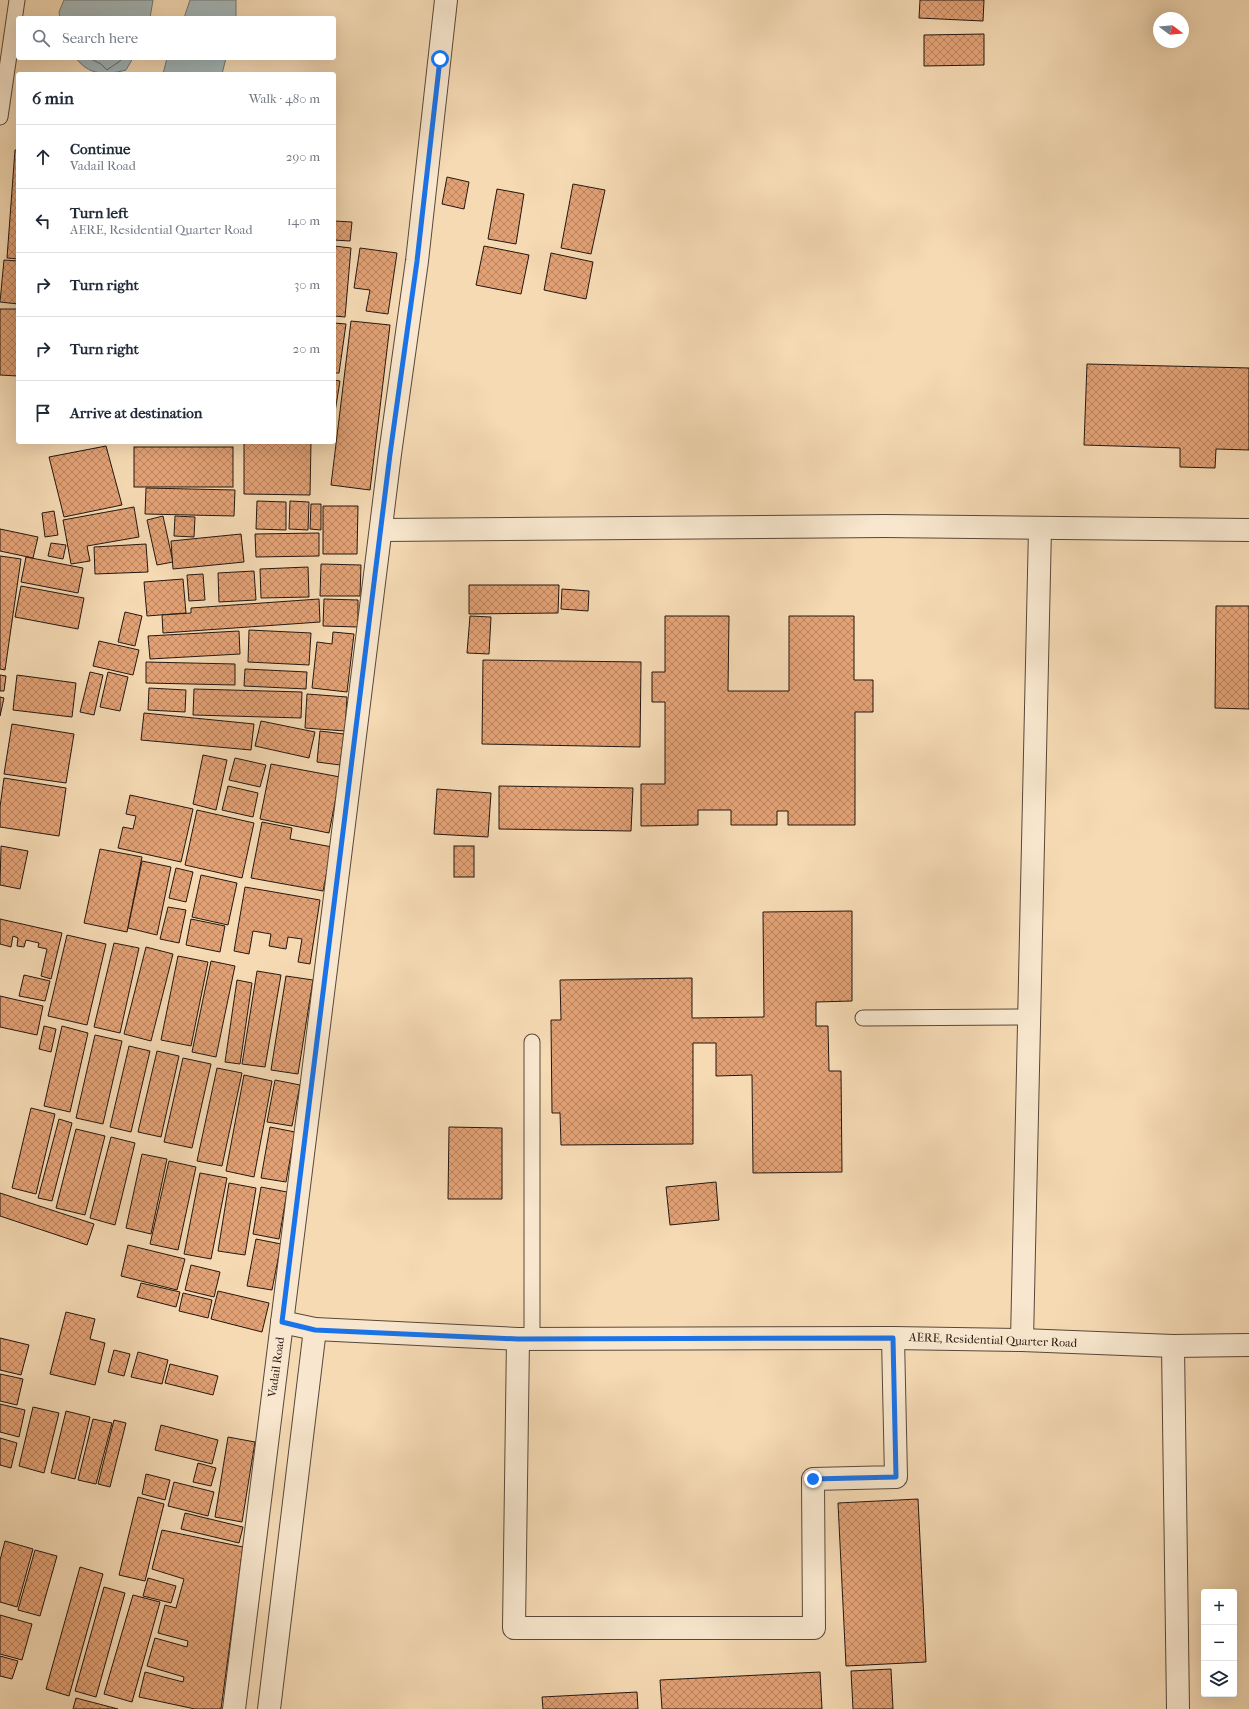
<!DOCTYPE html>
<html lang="en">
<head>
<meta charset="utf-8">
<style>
  :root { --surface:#fff; --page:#f6f6f7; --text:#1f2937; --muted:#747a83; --line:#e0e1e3 }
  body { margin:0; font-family:"IM FELL French Canon",serif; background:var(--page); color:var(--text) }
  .controls { position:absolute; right:12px; bottom:12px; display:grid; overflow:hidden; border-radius:4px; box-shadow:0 4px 16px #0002 }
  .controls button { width:36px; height:36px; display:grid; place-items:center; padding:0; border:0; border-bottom:1px solid var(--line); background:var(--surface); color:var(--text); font:20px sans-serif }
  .compass { position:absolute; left:1153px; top:12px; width:36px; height:36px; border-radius:50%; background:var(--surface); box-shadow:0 4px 16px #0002; rotate:106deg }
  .stop { position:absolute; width:12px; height:12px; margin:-9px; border:3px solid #1a73e8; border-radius:50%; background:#fff }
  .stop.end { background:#1a73e8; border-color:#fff; box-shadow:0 1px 4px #0008 }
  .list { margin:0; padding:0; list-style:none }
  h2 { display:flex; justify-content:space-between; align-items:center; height:52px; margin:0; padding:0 16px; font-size:17px }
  h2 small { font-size:13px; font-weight:400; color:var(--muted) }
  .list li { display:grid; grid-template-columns:26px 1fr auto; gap:12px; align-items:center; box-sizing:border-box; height:64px; padding:0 16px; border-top:1px solid var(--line) }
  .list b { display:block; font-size:15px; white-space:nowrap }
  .list p { margin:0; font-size:13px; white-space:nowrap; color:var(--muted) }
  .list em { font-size:13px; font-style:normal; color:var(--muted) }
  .icon { flex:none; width:22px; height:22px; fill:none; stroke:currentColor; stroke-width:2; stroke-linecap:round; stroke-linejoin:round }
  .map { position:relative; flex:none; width:1249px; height:1709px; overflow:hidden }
  .search { position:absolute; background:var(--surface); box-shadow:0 4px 16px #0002; left:16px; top:16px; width:320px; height:44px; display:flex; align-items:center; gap:10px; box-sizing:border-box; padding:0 14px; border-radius:4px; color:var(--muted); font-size:15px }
  .panel { position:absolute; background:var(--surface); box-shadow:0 4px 16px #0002; left:16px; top:72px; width:320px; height:372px; border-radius:4px }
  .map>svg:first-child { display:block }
</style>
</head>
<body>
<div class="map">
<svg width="1249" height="1709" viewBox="0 0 1249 1709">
  <defs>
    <pattern id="building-cross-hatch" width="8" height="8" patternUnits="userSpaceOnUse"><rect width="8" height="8" fill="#e3a276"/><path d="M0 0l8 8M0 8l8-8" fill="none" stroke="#b8835f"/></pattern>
  </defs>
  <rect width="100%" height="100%" fill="#f5dab4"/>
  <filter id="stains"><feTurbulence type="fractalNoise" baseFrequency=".005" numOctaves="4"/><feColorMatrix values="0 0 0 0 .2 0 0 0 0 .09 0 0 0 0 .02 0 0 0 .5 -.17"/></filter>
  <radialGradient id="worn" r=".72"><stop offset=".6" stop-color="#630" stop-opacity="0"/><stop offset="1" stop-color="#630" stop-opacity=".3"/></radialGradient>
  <g fill="#a3b7b9" stroke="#707775">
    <polygon points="64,0 153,0 150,18 60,18 59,12"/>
    <polygon points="190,0 236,0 236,18 184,18"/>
    <path d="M76,58H133L126,70C107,75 89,76 76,58Z"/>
    <polygon points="167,58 226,58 222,74 163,74"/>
  </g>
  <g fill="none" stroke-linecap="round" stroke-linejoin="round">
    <path stroke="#646764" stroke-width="1" d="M89,58L101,64L107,70C112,66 120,62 123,58"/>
  </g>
  <g fill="url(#building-cross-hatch)" stroke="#241710">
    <polygon points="920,0 984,0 983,21 919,18"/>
    <polygon points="984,34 984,65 924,66 924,35"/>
    <polygon points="15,150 18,150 18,259 7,258"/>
    <polygon points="447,177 469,182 464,209 442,204"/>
    <polygon points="573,184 605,190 591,254 561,248"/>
    <polygon points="497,189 524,194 516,244 488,239"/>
    <polygon points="334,221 352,222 350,241 334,240"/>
    <polygon points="334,246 351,248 345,317 334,316"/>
    <polygon points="484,246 529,255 521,294 476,285"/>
    <polygon points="360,248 397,253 388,314 366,311 370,290 354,288"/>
    <polygon points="551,253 593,262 586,299 544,290"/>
    <polygon points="4,260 18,261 18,304 0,302"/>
    <polygon points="0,309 18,309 18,376 0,375"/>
    <polygon points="351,321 390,325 370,490 331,485"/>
    <polygon points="334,323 346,324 339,373 334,373"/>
    <polygon points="1087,364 1249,368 1249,450 1216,449 1215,468 1180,467 1180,448 1084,445"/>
    <polygon points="334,380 340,381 335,412 334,412"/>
    <polygon points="176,442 230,442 176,443"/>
    <polygon points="244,442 311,442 310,495 244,494"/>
    <polygon points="106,446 122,505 64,517 49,457"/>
    <rect x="134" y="447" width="99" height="40"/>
    <polygon points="146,488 235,490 234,516 145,514"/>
    <polygon points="257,501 286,502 286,530 256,529"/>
    <polygon points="290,501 309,502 308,530 289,529"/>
    <polygon points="311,504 321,504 321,530 310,529"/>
    <polygon points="323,506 358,506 357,554 323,554"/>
    <polygon points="134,507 139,537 87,546 90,561 71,564 63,520"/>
    <polygon points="54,511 58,535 45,537 42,513"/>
    <polygon points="163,516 173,562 157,565 147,520"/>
    <polygon points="175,516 195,517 194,537 174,536"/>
    <polygon points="0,529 38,537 33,558 0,551"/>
    <polygon points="319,533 319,556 256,557 255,534"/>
    <polygon points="241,534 244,562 173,569 171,541"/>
    <polygon points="51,543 66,545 63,559 48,556"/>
    <polygon points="146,544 148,572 95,574 94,547"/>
    <polygon points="0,556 21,559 5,670 0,669"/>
    <polygon points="26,557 83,568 78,593 21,582"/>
    <polygon points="321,564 361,565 360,596 320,596"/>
    <polygon points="308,567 309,597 261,598 260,569"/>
    <polygon points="254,571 256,600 219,602 218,573"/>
    <polygon points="203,574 205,600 189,601 187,575"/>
    <polygon points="183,579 186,613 147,616 144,582"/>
    <polygon points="469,585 559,585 558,613 469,614"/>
    <polygon points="21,586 84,598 78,629 15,617"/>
    <polygon points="562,589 589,591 588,611 561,609"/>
    <polygon points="319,599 320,622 163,633 162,615 191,613 191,608"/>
    <polygon points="324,599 358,600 358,627 323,626"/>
    <polygon points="1216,606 1249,606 1249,709 1215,708"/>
    <polygon points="125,612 142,616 135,646 118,642"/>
    <polygon points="470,616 491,617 489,654 467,653"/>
    <polygon points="665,616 729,616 728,691 789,691 789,616 854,616 854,680 873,680 873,712 855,712 855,825 788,825 788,811 777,811 777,825 731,825 731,810 698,810 698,825 641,826 641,784 665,784 665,702 652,702 652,672 665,672"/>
    <polygon points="249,630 311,633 309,665 248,662"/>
    <polygon points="239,631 240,654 150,659 148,636"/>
    <polygon points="333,632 354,634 347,692 312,688 317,642 332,644"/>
    <polygon points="99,641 139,650 133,675 93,666"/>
    <polygon points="483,660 641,662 640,747 482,744"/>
    <polygon points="146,662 235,664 235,685 146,683"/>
    <polygon points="245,669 307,672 306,689 244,686"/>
    <polygon points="90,672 103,675 94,715 80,712"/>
    <polygon points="108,672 128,677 120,711 100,707"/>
    <polygon points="0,675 6,676 4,691 0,691"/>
    <polygon points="17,675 76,683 72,717 13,710"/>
    <polygon points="149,688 186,690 185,712 148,710"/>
    <polygon points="194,689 302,692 301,718 193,715"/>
    <polygon points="307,694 347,697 345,731 305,728"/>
    <polygon points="0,697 4,698 0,716"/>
    <polygon points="144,713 254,724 251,750 141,740"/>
    <polygon points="261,721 315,732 309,758 255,746"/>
    <polygon points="12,724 74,734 66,783 4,774"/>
    <polygon points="320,731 344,734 340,765 317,762"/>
    <polygon points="203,755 227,760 216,810 193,804"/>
    <polygon points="235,758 266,765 260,787 229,780"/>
    <polygon points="271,764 340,777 329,833 260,819"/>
    <polygon points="4,778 66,788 59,836 0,827 0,807"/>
    <polygon points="228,786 258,793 253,817 222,810"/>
    <polygon points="499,786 633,788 631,831 499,829"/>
    <polygon points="437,789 491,793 488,837 434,834"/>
    <polygon points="130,795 193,809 181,862 118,848 123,827 133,829 136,816 126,814"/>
    <polygon points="197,810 254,823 242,878 185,865"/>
    <polygon points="262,822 292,828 290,839 332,847 323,891 251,878"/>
    <polygon points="1,846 28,851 20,889 0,885"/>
    <rect x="454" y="846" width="20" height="31"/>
    <polygon points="100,849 142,857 127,932 84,923"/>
    <polygon points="142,861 171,867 157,935 128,928"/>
    <polygon points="176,868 193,872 186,902 169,898"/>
    <polygon points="201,875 237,883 228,925 192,917"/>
    <polygon points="245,887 320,900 310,964 298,962 302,939 288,937 286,949 269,946 271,934 253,931 249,954 234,951"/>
    <polygon points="168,907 186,910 179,943 160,939"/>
    <polygon points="852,911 852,1001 816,1002 816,1026 828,1026 829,1071 841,1071 842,1172 753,1173 752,1075 716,1076 716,1043 693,1043 693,1144 561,1145 560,1113 552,1113 551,1020 561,1020 560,980 692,978 692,1018 764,1017 763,912"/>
    <polygon points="0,919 62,933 51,979 41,976 47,949 38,947 39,943 26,940 24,947 17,946 18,938 13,936 11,947 0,944"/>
    <polygon points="191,919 225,926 220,952 186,945"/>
    <polygon points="67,935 106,944 87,1025 48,1016"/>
    <polygon points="114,943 139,948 120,1033 94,1027"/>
    <polygon points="146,947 173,954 151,1041 124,1034"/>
    <polygon points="178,956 208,962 191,1046 161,1040"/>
    <polygon points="211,961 235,966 216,1057 192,1052"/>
    <polygon points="257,971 281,975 265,1067 242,1064"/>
    <polygon points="24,975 50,981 45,1001 19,996"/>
    <polygon points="286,976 313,980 298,1074 271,1070"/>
    <polygon points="237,980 252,983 240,1064 225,1062"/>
    <polygon points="0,996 43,1006 37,1035 0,1027"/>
    <polygon points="44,1026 56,1029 51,1052 39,1049"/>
    <polygon points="62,1026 88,1033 70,1112 44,1106"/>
    <polygon points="95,1035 122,1041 103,1124 76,1118"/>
    <polygon points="129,1046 150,1051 131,1132 110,1127"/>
    <polygon points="157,1051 179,1056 161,1137 138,1132"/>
    <polygon points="183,1058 211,1064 192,1148 164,1142"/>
    <polygon points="217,1068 242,1073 222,1166 197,1161"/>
    <polygon points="244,1075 272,1081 254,1177 226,1171"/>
    <polygon points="275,1080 300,1085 292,1126 267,1122"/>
    <polygon points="31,1108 55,1114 36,1194 12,1188"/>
    <polygon points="59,1119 72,1123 52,1201 38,1198"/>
    <polygon points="270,1127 295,1132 286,1182 261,1178"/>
    <polygon points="449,1127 502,1128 502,1199 448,1199"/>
    <polygon points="76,1129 105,1136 85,1215 56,1208"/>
    <polygon points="111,1137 135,1143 115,1225 90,1218"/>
    <polygon points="142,1154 167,1159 151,1234 126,1228"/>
    <polygon points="169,1161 196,1167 178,1250 150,1244"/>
    <polygon points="200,1173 227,1178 211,1259 184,1254"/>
    <polygon points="716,1182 719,1220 670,1225 666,1187"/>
    <polygon points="229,1183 256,1188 245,1255 218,1251"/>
    <polygon points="261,1187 287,1192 279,1239 253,1234"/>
    <polygon points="0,1193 94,1224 87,1245 0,1216"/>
    <polygon points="256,1239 281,1244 272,1290 247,1286"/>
    <polygon points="128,1245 185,1259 177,1290 121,1276"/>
    <polygon points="191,1265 220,1272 214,1297 185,1290"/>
    <polygon points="141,1283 180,1292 176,1307 137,1297"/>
    <polygon points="218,1291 269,1303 262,1332 211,1319"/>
    <polygon points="183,1293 212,1300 208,1318 179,1311"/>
    <polygon points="66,1312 95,1319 90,1339 105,1343 95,1385 50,1374"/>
    <polygon points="0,1338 29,1345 21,1375 0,1370"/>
    <polygon points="114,1350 130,1354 124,1376 108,1372"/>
    <polygon points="138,1352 168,1360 162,1384 131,1377"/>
    <polygon points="170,1364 218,1376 213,1395 165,1383"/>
    <polygon points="0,1374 23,1379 17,1405 0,1401"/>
    <polygon points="0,1404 25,1410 19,1437 0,1432"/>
    <polygon points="33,1407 59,1413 44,1473 19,1466"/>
    <polygon points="66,1411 90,1417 75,1479 51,1473"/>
    <polygon points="93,1419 112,1423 96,1484 78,1480"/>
    <polygon points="114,1420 126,1423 110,1487 98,1484"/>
    <polygon points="161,1425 218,1440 212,1464 155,1450"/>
    <polygon points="228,1437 255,1442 242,1522 215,1517"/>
    <polygon points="0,1438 17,1443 11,1468 0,1465"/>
    <polygon points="198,1463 216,1468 211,1486 193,1482"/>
    <polygon points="146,1474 170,1480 165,1500 142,1494"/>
    <polygon points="174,1482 214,1492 208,1516 168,1506"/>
    <polygon points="138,1497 164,1504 145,1581 119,1575"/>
    <polygon points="918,1499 926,1662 846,1666 838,1503"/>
    <polygon points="185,1513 243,1527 239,1543 181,1529"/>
    <polygon points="162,1530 243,1547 221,1709 195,1709 139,1697 145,1672 183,1682 184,1677 147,1666 155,1638 187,1647 188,1641 158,1633 165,1605 176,1608 184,1579 152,1569"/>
    <polygon points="5,1541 33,1549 17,1607 0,1602 0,1560"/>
    <polygon points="35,1550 57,1556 40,1616 18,1610"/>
    <polygon points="80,1567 103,1574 69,1696 46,1689"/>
    <polygon points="148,1578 176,1586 171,1603 143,1596"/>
    <polygon points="104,1587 125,1593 96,1697 75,1691"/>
    <polygon points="133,1595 160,1602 132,1702 104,1694"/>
    <polygon points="0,1615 32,1624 22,1660 0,1654"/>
    <polygon points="0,1656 18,1661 12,1679 0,1676"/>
    <polygon points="891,1669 893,1709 853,1709 851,1671"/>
    <polygon points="820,1672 822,1709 662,1709 660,1680"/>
    <polygon points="637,1692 638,1709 543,1709 542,1697"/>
    <polygon points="76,1698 118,1709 73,1709"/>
  </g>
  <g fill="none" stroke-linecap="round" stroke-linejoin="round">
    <defs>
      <g id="service">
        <polyline points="0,117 17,0"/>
        <polyline points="863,1018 1029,1017"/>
        <polyline points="532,1042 532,1339"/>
      </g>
      <g id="minor">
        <polyline points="381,530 884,526 1249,530"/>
        <polyline points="282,1322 315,1329 518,1339 893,1338 1022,1340 1173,1346 1249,1345"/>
        <polyline points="518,1339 514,1628 814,1628 813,1479 896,1477 893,1338"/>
        <polyline points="1022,1340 1040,528"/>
        <polyline points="1173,1346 1178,1709"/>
        <polyline points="269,1709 315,1329"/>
      </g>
      <polyline id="tertiary" points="234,1709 390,454 417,261 446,0"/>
    </defs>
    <use href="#service" stroke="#584839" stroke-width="17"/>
    <use href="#minor" stroke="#584839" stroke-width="24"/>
    <use href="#tertiary" stroke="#584839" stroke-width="24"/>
    <use href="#service" stroke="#f8e7ce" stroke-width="15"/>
    <use href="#minor" stroke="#f8e7ce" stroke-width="22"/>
    <use href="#tertiary" stroke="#f8e7ce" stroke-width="22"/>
  </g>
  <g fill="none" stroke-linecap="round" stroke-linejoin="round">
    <polyline stroke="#1a73e8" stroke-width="5" points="440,59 417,261 390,454 282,1322 315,1330 518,1339 893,1338 896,1477 813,1479"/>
  </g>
  <g text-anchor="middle" stroke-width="3.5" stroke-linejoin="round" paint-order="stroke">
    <g font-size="12" fill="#241710" stroke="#f8e7ce">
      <text transform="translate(993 1340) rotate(2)" y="4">AERE, Residential Quarter Road</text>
      <text transform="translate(276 1367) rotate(-82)" y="4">Vadail Road</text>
    </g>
  </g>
  <rect width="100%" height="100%" filter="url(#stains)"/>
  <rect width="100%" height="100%" fill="url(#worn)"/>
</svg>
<div class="controls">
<button>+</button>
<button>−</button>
<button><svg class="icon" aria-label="layers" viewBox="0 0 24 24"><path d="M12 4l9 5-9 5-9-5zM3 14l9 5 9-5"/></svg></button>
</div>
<svg class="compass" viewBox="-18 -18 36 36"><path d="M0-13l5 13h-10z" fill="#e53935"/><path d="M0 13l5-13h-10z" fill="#747a83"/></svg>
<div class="stop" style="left:440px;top:59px"></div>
<div class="stop end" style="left:813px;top:1479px"></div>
<div class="search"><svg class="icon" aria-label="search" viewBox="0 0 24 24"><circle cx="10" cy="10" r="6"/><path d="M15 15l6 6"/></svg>Search here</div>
<section class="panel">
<h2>6 min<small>Walk · 480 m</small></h2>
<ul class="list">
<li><svg class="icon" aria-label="ahead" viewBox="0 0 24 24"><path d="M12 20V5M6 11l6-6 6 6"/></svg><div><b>Continue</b><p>Vadail Road</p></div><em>290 m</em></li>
<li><svg class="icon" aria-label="left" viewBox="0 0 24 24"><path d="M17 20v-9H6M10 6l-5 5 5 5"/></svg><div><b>Turn left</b><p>AERE, Residential Quarter Road</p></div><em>140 m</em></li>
<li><svg class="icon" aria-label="right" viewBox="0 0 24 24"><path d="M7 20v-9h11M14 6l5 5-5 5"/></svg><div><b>Turn right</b></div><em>30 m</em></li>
<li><svg class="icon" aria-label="right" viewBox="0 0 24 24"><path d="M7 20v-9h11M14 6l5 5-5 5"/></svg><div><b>Turn right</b></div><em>20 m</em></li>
<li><svg class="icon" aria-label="arrive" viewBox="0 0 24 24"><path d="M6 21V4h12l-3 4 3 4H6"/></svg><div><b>Arrive at destination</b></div></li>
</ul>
</section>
</div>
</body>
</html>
